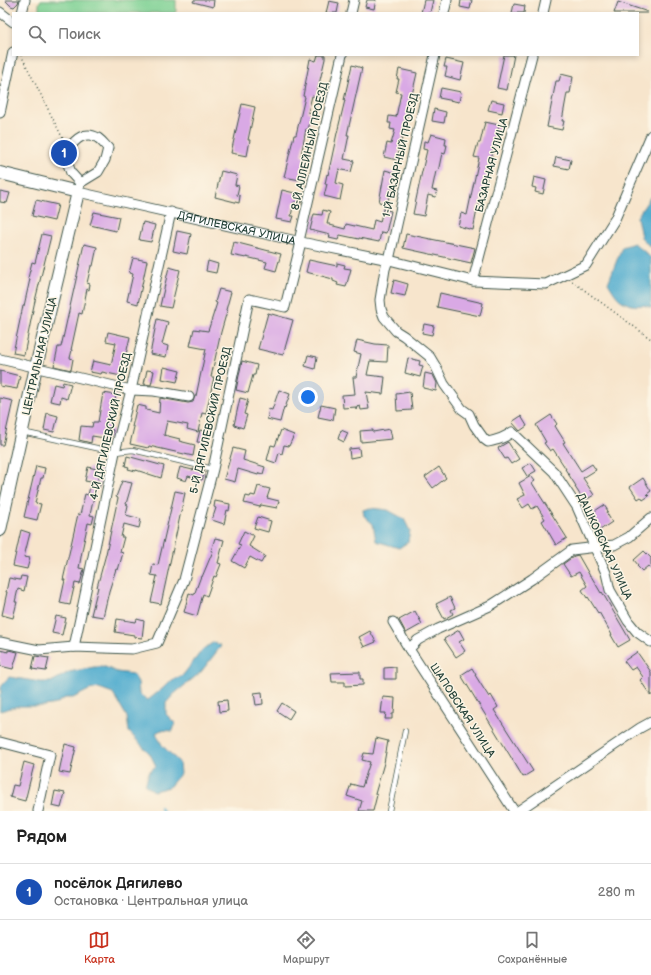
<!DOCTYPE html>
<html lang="ru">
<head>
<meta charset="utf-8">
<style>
  :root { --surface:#fff; --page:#f2f2f2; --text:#222; --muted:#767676; --line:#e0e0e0; --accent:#c8321e }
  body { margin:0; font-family:"Balsamiq Sans",sans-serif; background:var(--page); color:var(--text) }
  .you { position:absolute; left:308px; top:397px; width:14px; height:14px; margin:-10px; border:3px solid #fff; border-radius:50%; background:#1a73e8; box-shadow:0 0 0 6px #1a73e833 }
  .badge { display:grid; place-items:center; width:26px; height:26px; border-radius:50%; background:var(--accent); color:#fff; font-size:13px; font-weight:700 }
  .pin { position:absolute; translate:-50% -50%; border:2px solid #fff; box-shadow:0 1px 4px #0006 }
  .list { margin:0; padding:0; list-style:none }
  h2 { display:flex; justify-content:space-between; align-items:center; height:52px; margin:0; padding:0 16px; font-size:17px }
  h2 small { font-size:13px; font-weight:400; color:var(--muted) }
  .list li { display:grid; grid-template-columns:26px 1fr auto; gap:12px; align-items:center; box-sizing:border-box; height:56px; padding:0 16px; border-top:1px solid var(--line) }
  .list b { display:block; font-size:15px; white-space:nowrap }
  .list p { margin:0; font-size:13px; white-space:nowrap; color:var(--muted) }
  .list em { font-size:13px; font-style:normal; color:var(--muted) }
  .icon { flex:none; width:22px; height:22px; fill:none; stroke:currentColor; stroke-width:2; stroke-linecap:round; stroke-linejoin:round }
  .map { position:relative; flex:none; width:651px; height:811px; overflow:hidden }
  .search { position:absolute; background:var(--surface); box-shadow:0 2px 6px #0003; left:12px; right:12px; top:12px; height:44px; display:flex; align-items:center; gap:10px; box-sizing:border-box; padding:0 14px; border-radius:0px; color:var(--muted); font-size:15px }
  .sheet { height:108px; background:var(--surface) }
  nav { display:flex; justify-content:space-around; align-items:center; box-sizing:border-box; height:56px; border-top:1px solid var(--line); background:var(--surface); font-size:11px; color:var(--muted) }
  nav a { display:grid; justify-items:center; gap:2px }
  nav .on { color:var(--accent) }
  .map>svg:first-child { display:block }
</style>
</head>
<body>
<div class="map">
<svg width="651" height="811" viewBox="0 0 651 811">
  <rect width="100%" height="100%" fill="#fcf5e5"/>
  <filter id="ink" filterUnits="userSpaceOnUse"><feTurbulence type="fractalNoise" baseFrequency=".025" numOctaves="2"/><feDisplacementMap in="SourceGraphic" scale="8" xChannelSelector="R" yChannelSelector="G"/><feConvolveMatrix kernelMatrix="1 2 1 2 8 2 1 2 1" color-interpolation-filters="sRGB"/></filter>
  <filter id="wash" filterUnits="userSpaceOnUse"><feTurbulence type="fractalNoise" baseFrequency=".012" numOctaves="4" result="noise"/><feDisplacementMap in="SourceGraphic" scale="16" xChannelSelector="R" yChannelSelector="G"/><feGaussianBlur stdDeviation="0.9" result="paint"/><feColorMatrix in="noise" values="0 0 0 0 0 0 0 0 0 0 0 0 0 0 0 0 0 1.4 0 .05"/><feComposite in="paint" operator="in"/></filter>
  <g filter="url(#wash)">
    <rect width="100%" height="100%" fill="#f7e5cc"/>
    <polygon fill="#7ed194" stroke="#4e8764" points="41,0 176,0 176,11 175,13 39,13 39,3"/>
    <g fill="#52adcf" stroke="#387582">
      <polygon points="651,196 651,248 641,237 637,217"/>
      <path d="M634,243L645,252L651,258V308C643,303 640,307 632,305C618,302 615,294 608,283L622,247Z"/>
      <polygon points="370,508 388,510 404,519 410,531 408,542 399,548 376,541 373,524 364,516 363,510"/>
      <polygon points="214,642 221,646 201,672 174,694 166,703 166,714 175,723 173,731 161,730 156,733 162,745 179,762 180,774 169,787 154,791 145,785 149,772 156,766 150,754 129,732 127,717 113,693 99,688 89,690 73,698 65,698 56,704 44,706 18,706 0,711 0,695 1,694 1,687 9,677 41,682 51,682 69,672 94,667 105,667 117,672 133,674 138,682 139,694 148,700 162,689 170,681 183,675 203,649"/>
    </g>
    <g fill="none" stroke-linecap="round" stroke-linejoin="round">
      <polyline stroke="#52adcf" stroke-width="2.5" points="160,807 162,811"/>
    </g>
    <g id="blocks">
      <g fill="#d9a9e5">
        <polygon points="5,0 19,0 18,3 14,7 11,6"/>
        <polygon points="194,0 214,0 213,7 193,2"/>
        <polygon points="367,0 376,0 374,9 365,7"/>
        <polygon points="424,0 433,0 430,13 421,13"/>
        <polygon points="461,0 472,0 470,9 460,7"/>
        <polygon points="329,1 339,3 337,13 326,13"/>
        <polygon points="618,2 648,12 647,13 614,13"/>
        <polygon points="514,4 525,6 524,13 512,13"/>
        <polygon points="318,55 325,55 325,59 316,97 312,96 308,112 312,113 308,130 306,129 301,156 305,157 300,180 284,177 294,135 296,135 305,97 303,96 310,59 316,61"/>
        <polygon points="504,55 514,55 507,90 497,88"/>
        <polygon points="446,59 464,63 460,80 445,76 447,67 444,67"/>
        <polygon points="352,65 362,68 347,135 349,135 344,159 354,161 351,172 339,169 336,183 343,185 340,200 324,196 327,184 325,184 327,174 328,175 337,133 345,100 344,100"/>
        <polygon points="399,69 417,73 397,160 384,157 387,143 391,144 395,130 390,129 391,123 388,123 389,116 396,117 401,93 396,92 399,79 397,79"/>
        <polygon points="561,74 573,77 570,93 567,93 562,121 564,121 562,130 547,127 556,81 559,81"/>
        <polygon points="441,88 461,92 459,102 439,98"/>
        <polygon points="491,100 504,103 502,113 488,110"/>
        <polygon points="242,104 255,107 248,140 250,140 247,156 231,153"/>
        <polygon points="434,109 446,112 444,123 432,121"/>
        <polygon points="485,122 499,125 486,181 480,205 478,205 473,230 458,226 461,213 467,215 479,158 474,157 478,143 480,143"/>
        <polygon points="431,134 446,138 445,145 447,145 445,154 442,153 438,172 436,171 432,190 437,191 435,197 428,195 424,216 413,214 421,176 427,150 423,149 424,141 428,142"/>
        <polygon points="556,157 571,160 569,169 554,166"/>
        <polygon points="385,170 396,173 387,204 379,202"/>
        <polygon points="221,171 237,175 235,185 239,186 237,195 240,196 239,203 215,197"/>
        <polygon points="534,177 546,180 543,194 535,192 536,188 532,187"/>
        <polygon points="282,190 303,195 301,203 294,202 291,216 294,216 292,222 276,219"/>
        <polygon points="0,191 10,193 7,203 0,202"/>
        <polygon points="36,200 58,205 54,221 32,216"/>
        <polygon points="383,209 391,211 386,233 381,232 379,242 359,238 359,239 340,235 338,240 329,238 330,235 310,230 314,214 322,215 323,210 330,212 327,224 330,224 330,225 345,229 346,224 372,230 374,220 380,222"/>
        <polygon points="94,212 119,217 116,231 90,225"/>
        <polygon points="143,222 155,225 151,242 139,240"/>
        <polygon points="177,231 191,234 187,254 173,251"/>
        <polygon points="42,234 51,236 34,305 24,355 13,353 23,306 24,306 30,279 28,278 32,262 35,263"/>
        <polygon points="406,234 475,248 471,263 403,248"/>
        <polygon points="234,242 281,254 276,271 265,268 267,262 246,257 246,258 231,255"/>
        <polygon points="84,244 97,247 93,266 91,266 87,283 90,284 89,290 87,289 82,314 79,313 71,350 72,350 70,358 73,359 71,370 54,366 58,347 61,347"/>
        <polygon points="133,258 147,261 138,304 127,301 133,274 129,273"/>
        <polygon points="309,260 337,266 337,263 345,265 344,268 351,269 346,287 337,285 338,283 333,281 333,279 306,272"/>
        <polygon points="208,261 218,264 216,273 206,271"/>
        <polygon points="169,267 180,270 171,308 160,306"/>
        <polygon points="394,280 408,284 405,296 391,293"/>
        <polygon points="219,289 231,292 226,310 227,311 221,332 211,377 214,377 206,414 202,413 198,432 187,429 188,425 167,421 164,435 180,439 179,441 195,445 193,456 149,446 148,448 130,444 134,427 132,427 137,405 146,407 146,410 159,413 160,398 188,403 193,402 195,396 196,396 206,349 190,346 194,329 208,331 217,303 215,302"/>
        <polygon points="440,293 483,303 480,316 437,307"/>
        <polygon points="268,313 293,320 283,355 258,349"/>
        <polygon points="157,319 168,322 162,344 168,346 166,357 150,354"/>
        <polygon points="424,324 434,326 432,335 422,333"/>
        <polygon points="108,332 130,337 121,376 102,372 101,374 90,372 93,361 111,365 116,343 106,341"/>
        <polygon points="357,340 375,344 388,345 387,362 370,361 367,375 385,377 383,394 366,392 369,409 361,410 360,406 358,407 358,405 356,410 356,407 343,408 342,395 355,394 353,377 356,377 361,354 354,352"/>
        <polygon points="308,355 317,357 315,369 305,366"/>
        <polygon points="408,358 420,361 419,365 423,366 420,377 405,373"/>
        <polygon points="242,361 257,365 255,375 253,375 248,393 236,390"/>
        <polygon points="164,367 180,371 177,382 162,379"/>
        <polygon points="147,370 154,371 151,385 144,384"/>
        <polygon points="0,371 20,376 17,389 0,386"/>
        <polygon points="425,373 433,375 437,383 436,391 423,388"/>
        <polygon points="63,382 71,384 67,399 61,397 60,403 50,401 54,384 62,386"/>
        <polygon points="279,390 290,394 285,408 284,407 280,422 267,419 269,409 272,410"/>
        <polygon points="410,392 412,410 397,411 396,394"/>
        <polygon points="103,393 116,395 110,429 113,430 111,439 92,436 91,443 79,440 81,426 92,427 93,422 98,422"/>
        <polygon points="0,398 13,401 3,445 0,445"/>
        <polygon points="240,398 248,400 244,414 247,415 243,428 234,425"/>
        <polygon points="321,405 335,408 333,420 318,417"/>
        <polygon points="47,413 58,416 54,432 44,430"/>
        <polygon points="551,415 557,424 555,426 565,442 563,443 581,471 592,464 596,470 583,478 594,495 584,501 575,487 576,486 565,469 566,469 553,449 550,451 544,443 546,442 536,425"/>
        <polygon points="521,416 527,426 520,431 512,422"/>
        <polygon points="390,429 392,439 361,442 360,431 373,430 373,432"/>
        <polygon points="200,430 208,432 205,443 197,442"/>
        <polygon points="281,430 294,435 289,446 284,445 282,454 279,453 276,463 267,460 271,445 275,446"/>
        <polygon points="341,430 348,433 344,442 338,439"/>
        <polygon points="508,442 519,459 511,464 507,458 505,459 498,448"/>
        <polygon points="233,448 245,451 243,460 265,467 263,474 259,473 258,475 238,469 235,482 224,479"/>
        <polygon points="359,448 360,456 350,458 349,449"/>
        <polygon points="127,456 164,466 161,478 136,470 136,471 128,469 129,467 125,466"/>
        <polygon points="531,463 536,471 527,476 522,468"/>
        <polygon points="36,466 45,468 43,478 41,478 35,503 41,504 37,520 24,517"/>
        <polygon points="88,467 101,470 98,481 101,482 99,488 96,487 90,515 94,516 92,524 88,523 83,546 79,568 84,569 80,584 75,583 70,605 60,603 65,580 63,580 78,514 80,515 85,494 88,495 91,482 85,481"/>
        <polygon points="180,467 193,470 193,469 205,472 202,480 188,476 186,481 177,478"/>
        <polygon points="439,467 446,478 433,488 425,477"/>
        <polygon points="531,476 535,481 532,483 567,538 556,545 542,521 545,519 537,506 532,509 529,504 523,508 517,499 525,495 519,483"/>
        <polygon points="643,478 651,491 647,494 649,496 643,500 641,497 638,499 630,487"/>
        <polygon points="122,481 132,483 126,504 128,505 126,515 141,519 139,528 124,524 121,537 124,537 120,552 123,553 118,570 116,569 109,591 103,617 91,615 98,587 97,587 106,554 118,498 116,497"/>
        <polygon points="258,486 270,489 267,498 279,501 277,508 261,505 260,507 244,503 246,496 250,497 251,495 255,496"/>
        <polygon points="175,491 185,493 161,604 151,602 157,576 151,575 153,564 158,565"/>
        <polygon points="215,501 230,504 229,511 227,510 224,524 212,520 216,508 214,507"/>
        <polygon points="604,505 608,511 606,512 612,522 600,530 590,514"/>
        <polygon points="258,517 271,521 268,532 254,528"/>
        <polygon points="21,530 30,533 24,557 30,558 27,569 13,566"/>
        <polygon points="244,531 254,536 249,546 265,556 261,563 250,557 244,568 232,561 241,545 238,544"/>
        <polygon points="215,538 224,540 218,563 221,564 216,577 214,576 207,596 203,594 197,616 184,612 189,593 194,595 201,576 202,577 213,551 211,551"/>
        <polygon points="644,551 651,558 651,569 648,566 642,571 637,566 638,565 634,560"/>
        <polygon points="578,555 590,576 591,576 601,593 602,592 630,640 618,647 611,635 612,635 599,612 598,613 588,597 587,598 582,590 587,586 579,572 571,576 563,564 574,556"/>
        <polygon points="21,576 27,577 24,591 18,589 15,602 17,602 13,618 2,615 7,592 6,592 9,578 20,580"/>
        <polygon points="450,597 455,608 451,610 453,614 444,619 436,604"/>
        <polygon points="415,611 422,624 406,633 399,620"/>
        <polygon points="56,616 66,618 62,635 52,633"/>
        <polygon points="117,619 136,622 137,619 144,621 142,638 134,637 134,635 115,632"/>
        <polygon points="459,630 464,639 459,642 465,651 456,657 444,639"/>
        <polygon points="370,631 376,642 364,647 359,637"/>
        <polygon points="0,650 8,652 8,650 18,652 13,669 0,666"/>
        <polygon points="637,652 651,672 651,696 640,680 643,677 636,667 631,670 624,661"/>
        <polygon points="35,656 49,658 46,671 32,669"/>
        <polygon points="396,667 396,679 384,679 384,668"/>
        <polygon points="472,668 476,675 475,675 489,697 491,695 498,707 494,710 533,771 523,777 461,675"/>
        <polygon points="360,672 360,679 363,679 363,685 345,686 345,682 332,682 331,673"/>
        <polygon points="262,692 263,704 256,705 254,693"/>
        <polygon points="383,697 395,698 394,714 392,714 392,719 385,719 386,713 381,713"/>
        <polygon points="227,700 228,711 219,712 218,701"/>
        <polygon points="282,703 294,711 289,719 277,711"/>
        <polygon points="376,738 388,741 384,763 375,794 377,795 373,811 359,811 362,801 347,796 351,784 362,787 370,762 362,760 364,753 373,754"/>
        <polygon points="65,744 76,747 70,774 59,772"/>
        <polygon points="24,762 34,765 25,801 10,797 13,785 18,786"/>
        <polygon points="55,791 65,793 61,808 52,806"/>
      </g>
    </g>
  </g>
  <g filter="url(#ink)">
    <use href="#blocks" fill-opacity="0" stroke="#3f564b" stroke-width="1"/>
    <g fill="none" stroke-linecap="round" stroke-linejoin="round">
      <defs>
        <g id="lane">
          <polyline points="22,432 115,452 133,450 213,469"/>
          <polyline points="389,811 405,731"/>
        </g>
        <g id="street">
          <polyline points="0,12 13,22"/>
          <polyline points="22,13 25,0"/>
          <polyline points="351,13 354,0"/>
          <polyline points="444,13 447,0"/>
          <polyline points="543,13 546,0"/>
          <path d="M435,55L389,260L387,263L385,269L380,300L381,309L384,317L396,331L404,336L430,357L436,367L444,384L462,409L469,414L474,425L484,439L488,442C497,440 505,438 512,432L554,472L577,507L606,573L610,590L628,621L637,632L651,642"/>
          <polyline points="0,113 13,52"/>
          <path id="s1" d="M80,183L71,173L68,164V149C76,139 85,130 98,138C102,141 105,145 108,148L105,160L98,172L80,183L78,192L301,242L389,260L473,281L546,284L586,265L615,219L651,135"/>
          <polyline points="299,241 342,55"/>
          <polyline points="473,281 532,55"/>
          <polyline points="0,359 131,390 154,391 189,397"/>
          <polyline points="393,622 409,649 514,811"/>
          <polyline points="0,642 39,650 74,647 132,649 157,643 184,580 213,469 249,299 285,307 301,242"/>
          <polyline points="74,647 115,452 131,390 171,212"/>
          <polyline points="409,649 418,640 438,629 490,606 532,579 572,550 614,545 629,537 651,518"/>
          <polyline points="0,742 50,755 38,811"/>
          <polyline points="518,811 640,728 651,722"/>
        </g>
        <polyline id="secondary" points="0,173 78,192 36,367 0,530"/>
      </defs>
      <use href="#lane" stroke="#3f564b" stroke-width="6"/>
      <use href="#street" stroke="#3f564b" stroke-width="11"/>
      <use href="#secondary" stroke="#3f564b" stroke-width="14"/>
      <g stroke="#3f564b" stroke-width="1.5" stroke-dasharray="1 3" stroke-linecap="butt">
        <polyline points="21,55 64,141"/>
        <polyline points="572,281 651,339"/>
      </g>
      <use href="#lane" stroke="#fff" stroke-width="4.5"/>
      <use href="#street" stroke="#fff" stroke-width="9"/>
      <use href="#secondary" stroke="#fff" stroke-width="12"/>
    </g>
  </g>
  <g text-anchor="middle" stroke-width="3" stroke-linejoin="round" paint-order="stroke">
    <g font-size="11" fill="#1f3d34" stroke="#fcf5e5">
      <text transform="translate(309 146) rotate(-77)" y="4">8-Й АЛЛЕЙНЫЙ ПРОЕЗД</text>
      <text transform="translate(400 155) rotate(-77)" y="4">1-Й БАЗАРНЫЙ ПРОЕЗД</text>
      <text transform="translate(491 165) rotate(-75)" y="4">БАЗАРНАЯ УЛИЦА</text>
      <text dy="4" stroke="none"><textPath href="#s1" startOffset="307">ДЯГИЛЕВСКАЯ УЛИЦА</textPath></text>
      <text transform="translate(39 356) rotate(-77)" y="4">ЦЕНТРАЛЬНАЯ УЛИЦА</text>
      <text transform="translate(210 420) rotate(-77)" y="4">5-Й ДЯГИЛЕВСКИЙ ПРОЕЗД</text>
      <text transform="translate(110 426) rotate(-77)" y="4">4-Й ДЯГИЛЕВСКИЙ ПРОЕЗД</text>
      <text transform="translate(605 546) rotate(65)" y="4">ДАШКОВСКАЯ УЛИЦА</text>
      <text transform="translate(463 710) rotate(57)" y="4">ШАПОВСКАЯ УЛИЦА</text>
    </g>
  </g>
</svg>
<div class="you"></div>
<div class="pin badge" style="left:64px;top:153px;background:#1a4fb4">1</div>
<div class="search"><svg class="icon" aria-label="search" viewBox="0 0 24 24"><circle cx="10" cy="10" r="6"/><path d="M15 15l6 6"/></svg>Поиск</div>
</div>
<section class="sheet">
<h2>Рядом<small></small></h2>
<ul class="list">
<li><span class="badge" style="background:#1a4fb4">1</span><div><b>посёлок Дягилево</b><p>Остановка · Центральная улица</p></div><em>280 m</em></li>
</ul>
</section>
<nav>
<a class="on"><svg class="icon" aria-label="map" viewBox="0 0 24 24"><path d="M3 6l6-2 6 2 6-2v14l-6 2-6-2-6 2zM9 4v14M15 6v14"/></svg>Карта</a>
<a><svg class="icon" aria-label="directions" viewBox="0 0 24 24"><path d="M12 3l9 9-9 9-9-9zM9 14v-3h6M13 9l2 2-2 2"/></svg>Маршрут</a>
<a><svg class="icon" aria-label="saved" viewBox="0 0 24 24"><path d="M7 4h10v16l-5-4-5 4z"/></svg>Сохранённые</a>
</nav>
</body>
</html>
